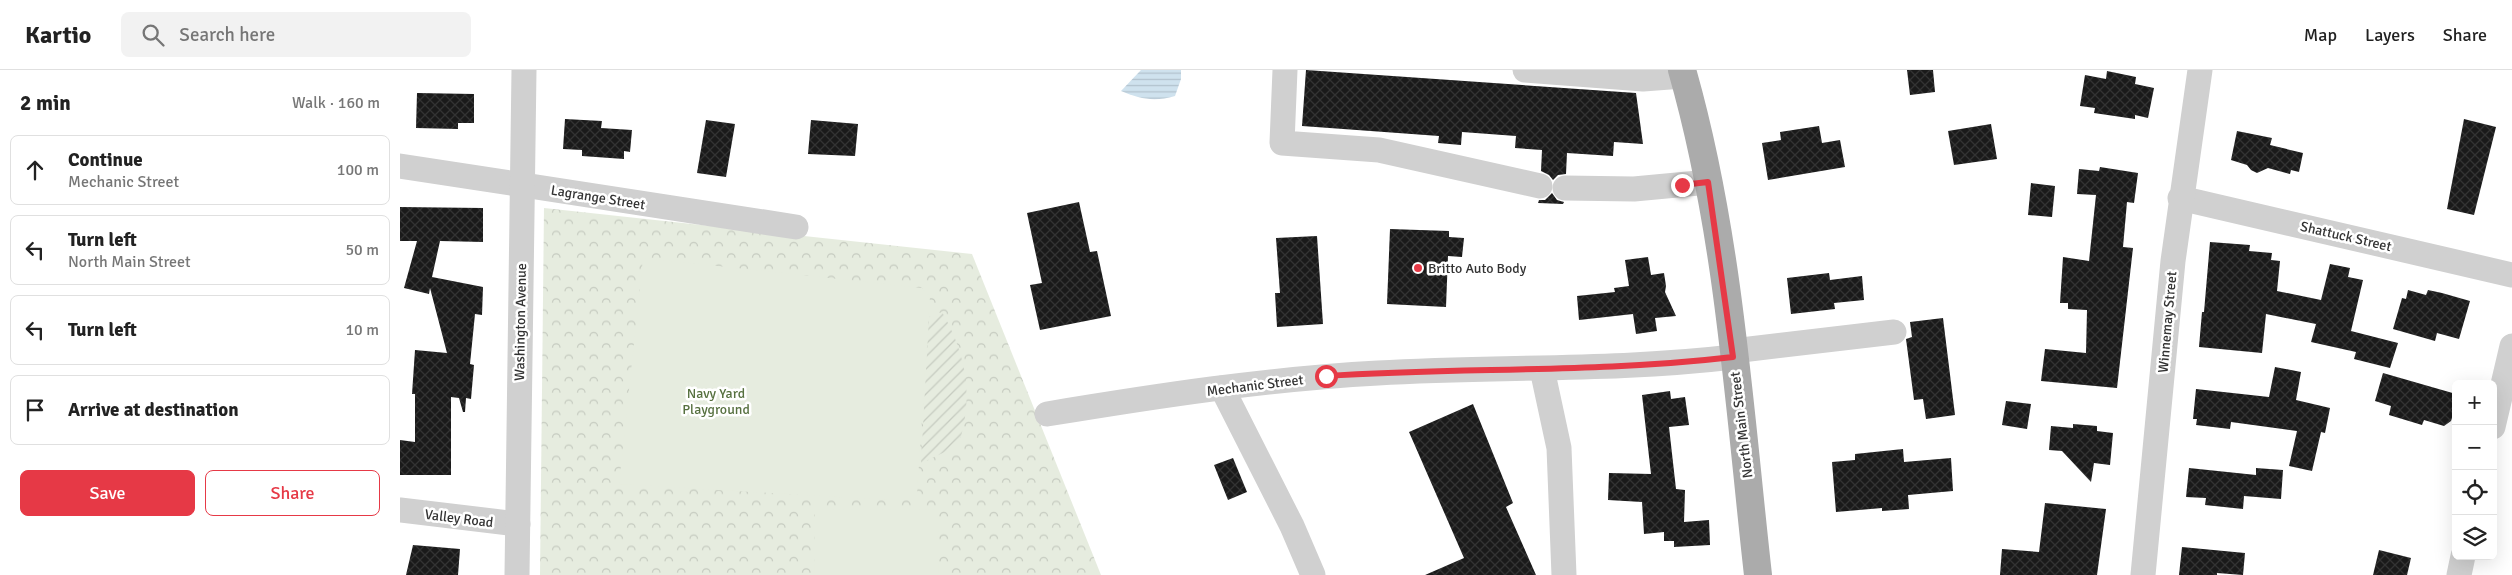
<!DOCTYPE html>
<html lang="en">
<head>
<meta charset="utf-8">
<style>
  :root { --surface:#fff; --page:#f2f2f2; --text:#222; --muted:#767676; --line:#e0e0e0; --accent:#e63946 }
  body { margin:0; font-family:Signika,sans-serif; background:var(--page); color:var(--text) }
  .controls { position:absolute; right:15px; bottom:15px; display:grid; overflow:hidden; border-radius:8px; box-shadow:0 5px 20px #0002 }
  .controls button { width:45px; height:45px; display:grid; place-items:center; padding:0; border:0; border-bottom:1px solid var(--line); background:var(--surface); color:var(--text); font:25px sans-serif }
  .stop { position:absolute; width:15px; height:15px; margin:-11px; border:4px solid #e63946; border-radius:50%; background:#fff }
  .stop.end { background:#e63946; border-color:#fff; box-shadow:0 1px 5px #0008 }
  .list { margin:0; padding:0; list-style:none }
  h2 { display:flex; justify-content:space-between; align-items:center; height:65px; margin:0; padding:0 20px; font-size:21px }
  h2 small { font-size:16px; font-weight:400; color:var(--muted) }
  .list li { display:grid; grid-template-columns:32px 1fr auto; gap:15px; align-items:center; box-sizing:border-box; height:70px; margin:0 10px 10px; padding:0 10px; border:1px solid var(--line); border-radius:8px }
  .list b { display:block; font-size:19px; white-space:nowrap }
  .list p { margin:0; font-size:16px; white-space:nowrap; color:var(--muted) }
  .list em { font-size:16px; font-style:normal; color:var(--muted) }
  .actions { display:flex; gap:10px; padding:15px 20px }
  .actions a { flex:1; padding:11px 0; border:1px solid var(--accent); border-radius:8px; text-align:center; font-size:18px; color:var(--accent) }
  .actions .main { background:var(--accent); color:#fff }
  .icon { flex:none; width:28px; height:28px; fill:none; stroke:currentColor; stroke-width:2; stroke-linecap:round; stroke-linejoin:round }
  .map { position:relative; flex:none; width:2112px; height:505px; overflow:hidden }
  header { display:flex; align-items:center; gap:30px; box-sizing:border-box; height:70px; padding:0 25px; background:var(--surface); border-bottom:1px solid var(--line) }
  header strong { font-size:24px }
  nav { display:flex; gap:28px; margin-inline-start:auto; font-size:18px }
  .search { width:350px; height:45px; background:var(--page); display:flex; align-items:center; gap:12px; box-sizing:border-box; padding:0 18px; border-radius:8px; color:var(--muted); font-size:19px }
  main { display:flex }
  aside { flex:1; background:var(--surface) }
  .map>svg:first-child { display:block }
</style>
</head>
<body>
<header>
<strong>Kartio</strong>
<div class="search"><svg class="icon" aria-label="search" viewBox="0 0 24 24"><circle cx="10" cy="10" r="6"/><path d="M15 15l6 6"/></svg>Search here</div>
<nav><a>Map</a><a>Layers</a><a>Share</a></nav>
</header>
<main>
<aside>
<h2>2 min<small>Walk · 160 m</small></h2>
<ul class="list">
<li><svg class="icon" aria-label="ahead" viewBox="0 0 24 24"><path d="M12 20V5M6 11l6-6 6 6"/></svg><div><b>Continue</b><p>Mechanic Street</p></div><em>100 m</em></li>
<li><svg class="icon" aria-label="left" viewBox="0 0 24 24"><path d="M17 20v-9H6M10 6l-5 5 5 5"/></svg><div><b>Turn left</b><p>North Main Street</p></div><em>50 m</em></li>
<li><svg class="icon" aria-label="left" viewBox="0 0 24 24"><path d="M17 20v-9H6M10 6l-5 5 5 5"/></svg><div><b>Turn left</b></div><em>10 m</em></li>
<li><svg class="icon" aria-label="arrive" viewBox="0 0 24 24"><path d="M6 21V4h12l-3 4 3 4H6"/></svg><div><b>Arrive at destination</b></div></li>
</ul>
<div class="actions"><a class="main">Save</a><a>Share</a></div>
</aside>
<div class="map">
<svg width="2112" height="505" viewBox="0 0 2112 505">
  <defs>
    <pattern id="park-crowns" width="20" height="18" patternUnits="userSpaceOnUse" patternTransform="scale(1.25)"><rect width="20" height="18" fill="#e6ecdf"/><path d="M2 6a3 3 0 1 1 6 0M12 15a3 3 0 1 1 6 0" fill="none" stroke="#c6cbc0"/></pattern>
    <pattern id="garden-furrows" width="10" height="10" patternUnits="userSpaceOnUse" patternTransform="scale(1.25)"><rect width="10" height="10" fill="#e6ecdf"/><path d="M-1 1l2-2M0 10L10 0M9 11l2-2" fill="none" stroke="#c6cbc0"/></pattern>
    <pattern id="water-rules" width="6" height="5" patternUnits="userSpaceOnUse" patternTransform="scale(1.25)"><rect width="6" height="5" fill="#cfe2ee"/><path d="M0 2.5h6" fill="none" stroke="#b2c2cd"/></pattern>
    <pattern id="building-cross-hatch" width="8" height="8" patternUnits="userSpaceOnUse" patternTransform="scale(1.25)"><rect width="8" height="8" fill="#1a1a1a"/><path d="M0 0l8 8M0 8l8-8" fill="none" stroke="#333"/></pattern>
  </defs>
  <rect width="100%" height="100%" fill="#fff"/>
  <polygon fill="url(#park-crowns)" points="144,138 572,184 701,505 140,505"/>
  <path fill="url(#garden-furrows)" d="M542,242C567,285 574,329 558,376L521,393L529,247Z"/>
  <g fill="#e6ecdf">
    <polygon points="243,188 522,218 530,227 517,425 487,430 219,414"/>
    <polygon points="538,439 539,505 414,505 415,440"/>
  </g>
  <path fill="url(#water-rules)" d="M741,0H781V9L775,26C754,32 740,29 721,21Z"/>
  <g fill="url(#building-cross-hatch)">
    <polygon points="906,0 1236,23 1243,74 1214,72 1213,86 1167,83 1166,104 1158,105 1153,110 1149,105 1141,101 1142,80 1115,78 1116,66 1062,62 1061,75 1038,73 1039,66 902,56"/>
    <polygon points="1507,0 1533,0 1535,22 1510,25"/>
    <polygon points="1707,1 1736,7 1735,14 1754,18 1748,48 1735,45 1735,49 1694,43 1695,38 1680,36 1685,5 1706,9"/>
    <polygon points="17,23 74,24 74,53 58,53 58,59 16,58"/>
    <polygon points="165,49 202,51 201,58 232,60 230,82 224,81 224,89 182,86 182,80 163,79"/>
    <polygon points="2064,49 2096,57 2074,145 2047,139"/>
    <polygon points="306,50 335,54 326,107 297,103"/>
    <polygon points="411,50 458,54 455,86 408,84"/>
    <polygon points="1591,54 1597,89 1554,95 1548,61"/>
    <polygon points="1419,56 1422,73 1440,70 1445,97 1368,110 1362,73 1381,70 1380,62"/>
    <polygon points="1837,61 1872,68 1870,75 1903,83 1899,102 1891,100 1890,104 1868,98 1857,103 1851,100 1847,95 1831,90"/>
    <polygon points="1700,97 1738,103 1734,133 1727,132 1723,177 1733,178 1717,318 1641,311 1645,279 1686,283 1687,240 1668,239 1668,233 1660,233 1663,187 1689,191 1696,125 1677,124 1679,99 1699,101"/>
    <polygon points="1631,113 1655,116 1652,147 1628,145"/>
    <polygon points="1152,123 1157,130 1164,132 1163,134 1138,133 1139,130 1145,130"/>
    <polygon points="679,132 690,182 697,181 711,246 640,260 630,215 642,213 627,143"/>
    <polygon points="0,137 83,138 83,172 40,171 32,207 83,217 82,245 75,244 70,294 74,295 71,329 66,328 65,342 63,342 59,328 51,327 51,405 0,405 0,370 15,372 15,324 12,324 15,280 47,283 30,218 29,224 4,218 17,171 0,171"/>
    <polygon points="990,159 1049,161 1049,167 1064,168 1062,187 1048,186 1046,237 987,234"/>
    <polygon points="917,166 923,254 877,257 875,223 880,223 876,168"/>
    <polygon points="1810,172 1850,175 1849,181 1872,183 1871,190 1880,191 1877,221 1921,230 1930,194 1950,198 1948,207 1963,210 1951,261 1998,273 1990,298 1954,289 1956,282 1911,272 1916,254 1866,244 1862,283 1799,277 1802,242 1804,242"/>
    <polygon points="1248,187 1251,205 1264,203 1266,216 1265,222 1276,246 1255,248 1257,261 1236,264 1233,244 1179,250 1177,226 1215,222 1214,218 1229,216 1225,190"/>
    <polygon points="1429,203 1430,210 1462,206 1464,230 1434,233 1435,239 1391,244 1387,208"/>
    <polygon points="2008,220 2026,225 2028,220 2042,223 2070,231 2059,269 2037,263 2035,271 1993,259 2002,228 2006,229"/>
    <polygon points="1543,248 1555,345 1526,349 1523,329 1514,330 1506,269 1512,267 1510,252"/>
    <polygon points="1875,297 1901,302 1896,330 1930,338 1925,363 1921,362 1912,401 1889,396 1897,361 1831,352 1830,359 1796,355 1797,349 1793,349 1796,319 1869,327"/>
    <polygon points="1983,303 2056,324 2056,336 2051,351 2044,356 2024,350 2022,355 1989,345 1991,336 1975,331"/>
    <polygon points="1270,321 1271,329 1285,327 1289,355 1269,357 1276,419 1285,420 1284,452 1309,450 1310,475 1274,477 1274,471 1264,471 1264,462 1244,464 1242,432 1208,430 1209,403 1251,404 1242,325"/>
    <polygon points="1606,331 1631,334 1627,359 1602,355"/>
    <polygon points="1073,334 1113,433 1106,437 1136,505 1025,505 1064,488 1009,362"/>
    <polygon points="1673,354 1697,356 1697,361 1713,363 1710,395 1694,393 1691,412 1662,381 1649,380 1651,356 1673,358"/>
    <polygon points="1503,379 1504,392 1551,388 1553,421 1508,425 1509,439 1482,441 1482,438 1436,442 1432,392 1455,390 1455,384"/>
    <polygon points="833,388 847,422 828,430 814,395"/>
    <polygon points="1789,398 1856,405 1856,398 1883,400 1881,429 1844,426 1843,439 1805,435 1806,428 1786,427"/>
    <polygon points="1645,433 1706,439 1697,505 1600,505 1602,479 1639,482"/>
    <polygon points="13,475 60,479 58,505 6,505"/>
    <polygon points="1782,477 1845,483 1843,505 1817,503 1817,505 1779,505"/>
    <polygon points="1979,480 2011,488 2007,505 1973,505"/>
  </g>
  <g fill="none" stroke-linecap="round" stroke-linejoin="round">
    <g stroke="#d0d0d0" stroke-width="25">
      <polyline points="885,0 882,73 979,80 1140,116"/>
      <polyline points="1125,0 1243,9 1283,6"/>
      <polyline points="0,96 396,157"/>
      <polyline points="1165,118 1234,119 1309,112"/>
      <polyline points="1780,128 2112,205"/>
      <polyline points="1333,281 1494,262"/>
      <polyline points="1142,299 1159,378 1164,505"/>
      <polyline points="822,318 892,456 913,505"/>
      <path d="M647,344C756,326 867,309 978,303C1096,296 1215,301 1333,287"/>
      <polyline points="2093,357 2112,276"/>
      <polyline points="0,440 118,454"/>
      <polyline points="117,505 124,0"/>
      <polyline points="1743,505 1773,191 1800,0"/>
      <polyline points="2059,505 2063,486"/>
    </g>
    <path stroke="#ababab" stroke-width="28" d="M1282,0C1329,164 1339,337 1358,505"/>
  </g>
  <g fill="none" stroke-linecap="round" stroke-linejoin="round">
    <path stroke="#e63946" stroke-width="6" d="M926,306C1061,297 1198,303 1333,287L1308,112L1282,115"/>
  </g>
  <circle fill="#e63946" stroke="#fff" stroke-width="2" cx="1018" cy="198" r="5"/>
  <g text-anchor="middle" stroke-width="5" stroke-linejoin="round" paint-order="stroke">
    <g font-size="14" fill="#333" stroke="#fff">
      <text transform="translate(198 127) rotate(9)" y="5">Lagrange Street</text>
      <text transform="translate(1946 166) rotate(13)" y="5">Shattuck Street</text>
      <text transform="translate(120 252) rotate(-89)" y="5">Washington Avenue</text>
      <text transform="translate(1767 252) rotate(-85)" y="5">Winnemay Street</text>
      <text transform="translate(855 315) rotate(-7)" y="5">Mechanic Street</text>
      <text transform="translate(1341 355) rotate(-97)" y="5">North Main Street</text>
      <text transform="translate(59 448) rotate(7)" y="5">Valley Road</text>
    </g>
    <g font-size="14" fill="#333" stroke="#fff" text-anchor="start">
      <text x="1028" y="203">Britto Auto Body</text>
    </g>
    <g font-size="14" fill="#56703f" stroke="#fff">
      <text x="316" y="328">Navy Yard<tspan x="316" dy="16">Playground</tspan></text>
    </g>
  </g>
</svg>
<div class="controls">
<button>+</button>
<button>−</button>
<button><svg class="icon" aria-label="locate" viewBox="0 0 24 24"><circle cx="12" cy="12" r="6"/><path d="M12 2v4M12 18v4M2 12h4M18 12h4"/></svg></button>
<button><svg class="icon" aria-label="layers" viewBox="0 0 24 24"><path d="M12 4l9 5-9 5-9-5zM3 14l9 5 9-5"/></svg></button>
</div>
<div class="stop" style="left:926px;top:306px"></div>
<div class="stop end" style="left:1282px;top:115px"></div>
</div>
</main>
</body>
</html>
